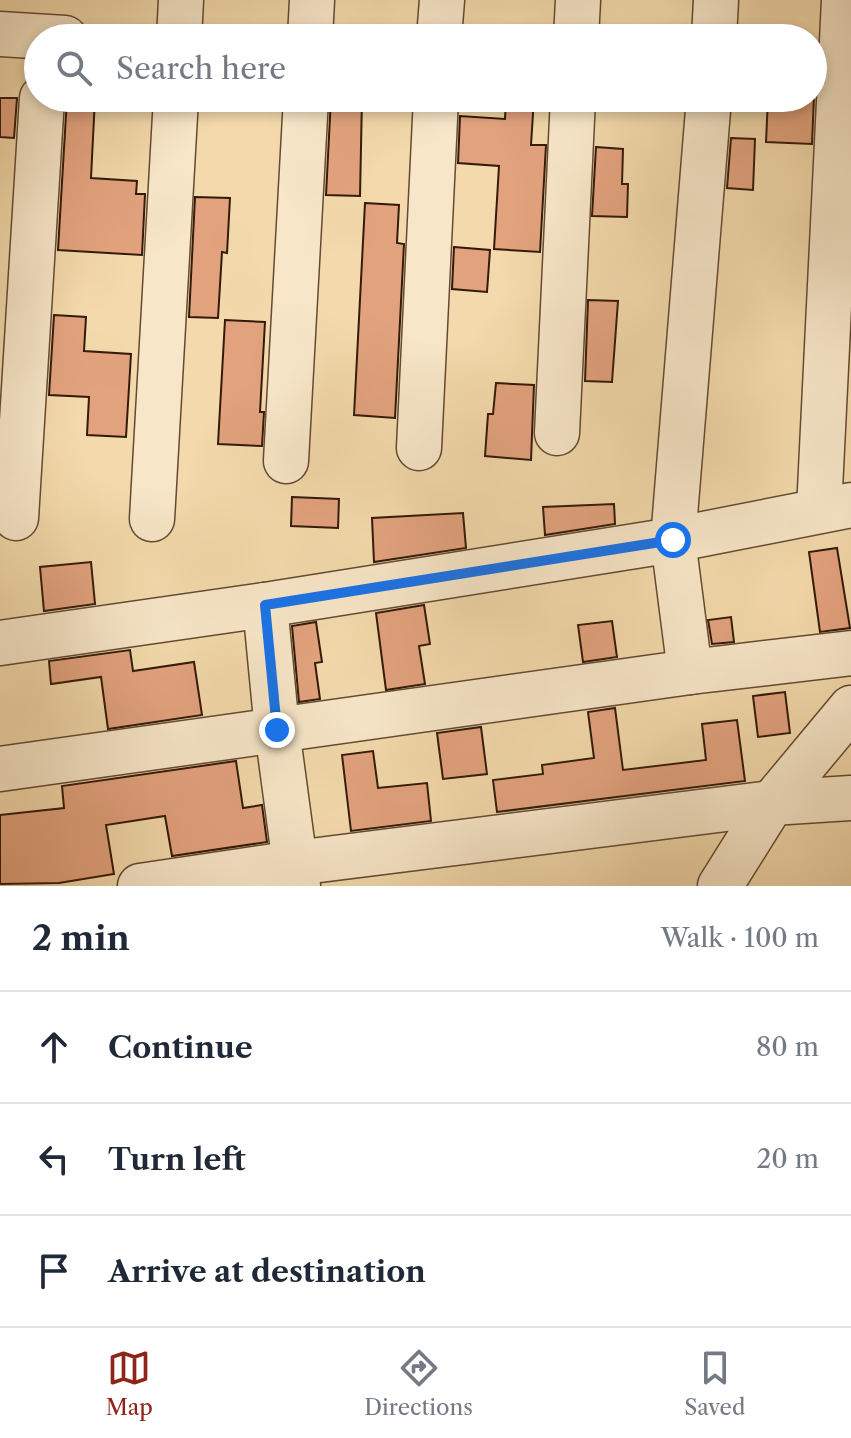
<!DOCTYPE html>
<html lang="en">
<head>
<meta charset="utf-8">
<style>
  :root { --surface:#fff; --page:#f2f2f3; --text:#1f2937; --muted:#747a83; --line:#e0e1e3; --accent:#8f2418 }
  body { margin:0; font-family:"Libre Caslon Text",serif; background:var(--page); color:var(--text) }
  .stop { position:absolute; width:24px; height:24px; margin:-18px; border:6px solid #1a73e8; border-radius:50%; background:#fff }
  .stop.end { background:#1a73e8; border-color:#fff; box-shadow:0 2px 8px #0008 }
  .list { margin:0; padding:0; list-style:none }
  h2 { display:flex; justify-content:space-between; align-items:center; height:104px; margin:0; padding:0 32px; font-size:34px }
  h2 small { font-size:26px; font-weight:400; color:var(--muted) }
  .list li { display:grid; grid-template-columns:52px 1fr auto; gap:24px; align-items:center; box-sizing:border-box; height:112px; padding:0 32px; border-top:2px solid var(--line) }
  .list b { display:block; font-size:30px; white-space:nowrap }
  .list em { font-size:26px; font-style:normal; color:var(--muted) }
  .icon { flex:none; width:44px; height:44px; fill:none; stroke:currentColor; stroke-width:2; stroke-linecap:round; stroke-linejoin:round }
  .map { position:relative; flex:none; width:851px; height:886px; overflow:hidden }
  .search { position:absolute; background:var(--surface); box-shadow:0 4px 12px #0003; left:24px; right:24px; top:24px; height:88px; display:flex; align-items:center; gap:20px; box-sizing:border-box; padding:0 28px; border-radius:44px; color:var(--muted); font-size:30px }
  .sheet { height:440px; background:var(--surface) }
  nav { display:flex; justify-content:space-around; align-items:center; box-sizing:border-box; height:112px; border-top:2px solid var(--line); background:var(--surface); font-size:22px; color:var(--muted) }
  nav a { display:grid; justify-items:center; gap:4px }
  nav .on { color:var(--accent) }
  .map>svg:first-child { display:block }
</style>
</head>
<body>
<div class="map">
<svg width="851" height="886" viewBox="0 0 851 886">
  <rect width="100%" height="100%" fill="#f3d9ab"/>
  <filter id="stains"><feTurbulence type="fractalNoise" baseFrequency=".0025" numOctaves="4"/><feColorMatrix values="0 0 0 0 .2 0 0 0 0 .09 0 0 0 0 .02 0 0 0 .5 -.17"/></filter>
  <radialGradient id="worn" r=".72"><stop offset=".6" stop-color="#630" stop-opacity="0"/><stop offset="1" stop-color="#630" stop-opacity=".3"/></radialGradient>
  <g fill="#e2a27e" stroke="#341a0a" stroke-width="2">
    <polygon points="814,96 812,144 766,142 768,98"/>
    <polygon points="0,98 17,98 14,138 0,137"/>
    <polygon points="67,98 95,98 91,178 137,181 136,194 145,194 142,255 58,250"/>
    <polygon points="331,98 362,98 360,196 326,195"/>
    <polygon points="506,98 534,98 531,145 546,145 540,252 494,249 499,166 458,163 460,116 505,119"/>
    <polygon points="731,138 755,139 753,190 727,188"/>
    <polygon points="596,147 623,149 622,184 628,184 627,217 592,216"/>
    <polygon points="195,197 230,198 227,253 222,252 218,318 189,317"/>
    <polygon points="365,203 399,205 397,243 404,244 395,418 354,415"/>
    <polygon points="454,247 490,250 487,292 452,289"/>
    <polygon points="588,300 618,301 612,382 585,381"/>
    <polygon points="54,315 86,317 84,351 131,354 126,437 87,435 89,397 49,395"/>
    <polygon points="225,320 265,322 260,412 264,412 262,446 218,444"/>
    <polygon points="496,383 534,385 531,460 485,456 488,414 493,414"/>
    <polygon points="292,497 339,499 338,528 291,526"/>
    <polygon points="614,504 615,524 545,535 543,507"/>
    <polygon points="463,513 466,548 374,562 372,518"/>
    <polygon points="837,548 850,628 820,632 809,552"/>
    <polygon points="91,562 95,604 44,611 40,567"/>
    <polygon points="424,605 430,644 419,646 425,684 386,690 376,613"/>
    <polygon points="731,617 734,642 712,644 708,620"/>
    <polygon points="612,621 617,657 583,662 578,625"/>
    <polygon points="316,622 322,662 315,663 320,699 299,702 292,626"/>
    <polygon points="130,650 133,671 194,662 202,715 108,729 101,677 51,684 49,661"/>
    <polygon points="785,692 790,733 758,737 753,696"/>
    <polygon points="615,708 623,770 706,760 702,724 737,720 745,781 497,812 493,780 543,774 542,765 594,758 588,712"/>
    <polygon points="481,727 487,774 443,779 437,733"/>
    <polygon points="373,751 378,788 427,783 431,821 351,831 342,755"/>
    <polygon points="236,761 243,808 262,805 267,842 172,856 165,816 106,825 114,874 59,883 0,884 0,815 64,808 62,786"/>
  </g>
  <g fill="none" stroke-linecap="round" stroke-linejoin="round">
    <defs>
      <g id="minor">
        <polyline points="0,34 65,38"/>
        <polyline points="179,38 181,0"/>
        <polyline points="310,38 312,0"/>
        <polyline points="439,38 442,0"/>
        <polyline points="576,38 578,0"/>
        <polyline points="714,38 716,0"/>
        <polyline points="557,433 573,98"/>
        <polyline points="419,448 436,98"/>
        <polyline points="286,461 306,98"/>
        <polyline points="819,510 844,0"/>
        <polyline points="16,518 42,98"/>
        <polyline points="152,519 176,98"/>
        <polyline points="265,605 277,730 298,886"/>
        <polyline points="0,643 265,605 673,540 851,505"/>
        <polyline points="690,672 673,540 709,98"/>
        <polyline points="0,769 690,672 851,653"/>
        <polyline points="140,886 295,863 772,803 851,798"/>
        <polyline points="720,886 772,803 851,708"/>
      </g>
    </defs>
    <use href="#minor" stroke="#644a32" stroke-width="47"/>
    <use href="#minor" stroke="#f7e6c8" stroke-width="44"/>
  </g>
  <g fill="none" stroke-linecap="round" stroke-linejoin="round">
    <polyline stroke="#1a73e8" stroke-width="10" points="277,730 265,605 673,540"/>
  </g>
  <rect width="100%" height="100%" filter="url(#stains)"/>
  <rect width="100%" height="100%" fill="url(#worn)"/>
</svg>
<div class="stop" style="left:673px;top:540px"></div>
<div class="stop end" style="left:277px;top:730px"></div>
<div class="search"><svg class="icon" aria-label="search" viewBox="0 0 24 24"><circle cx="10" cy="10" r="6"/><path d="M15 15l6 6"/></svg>Search here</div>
</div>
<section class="sheet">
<h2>2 min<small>Walk · 100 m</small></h2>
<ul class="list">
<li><svg class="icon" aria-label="ahead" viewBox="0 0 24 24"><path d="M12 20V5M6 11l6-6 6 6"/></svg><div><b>Continue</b></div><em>80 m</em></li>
<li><svg class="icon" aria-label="left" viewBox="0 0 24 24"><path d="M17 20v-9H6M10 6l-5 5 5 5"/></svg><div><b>Turn left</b></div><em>20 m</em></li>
<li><svg class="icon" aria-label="arrive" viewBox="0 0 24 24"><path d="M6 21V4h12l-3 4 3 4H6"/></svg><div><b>Arrive at destination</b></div></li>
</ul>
</section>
<nav>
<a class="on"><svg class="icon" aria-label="map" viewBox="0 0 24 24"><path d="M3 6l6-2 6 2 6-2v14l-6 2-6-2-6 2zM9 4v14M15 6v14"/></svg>Map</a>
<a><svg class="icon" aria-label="directions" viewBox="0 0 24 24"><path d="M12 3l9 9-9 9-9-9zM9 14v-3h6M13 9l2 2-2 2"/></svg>Directions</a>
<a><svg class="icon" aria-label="saved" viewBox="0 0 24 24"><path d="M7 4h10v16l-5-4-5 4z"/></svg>Saved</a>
</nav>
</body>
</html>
